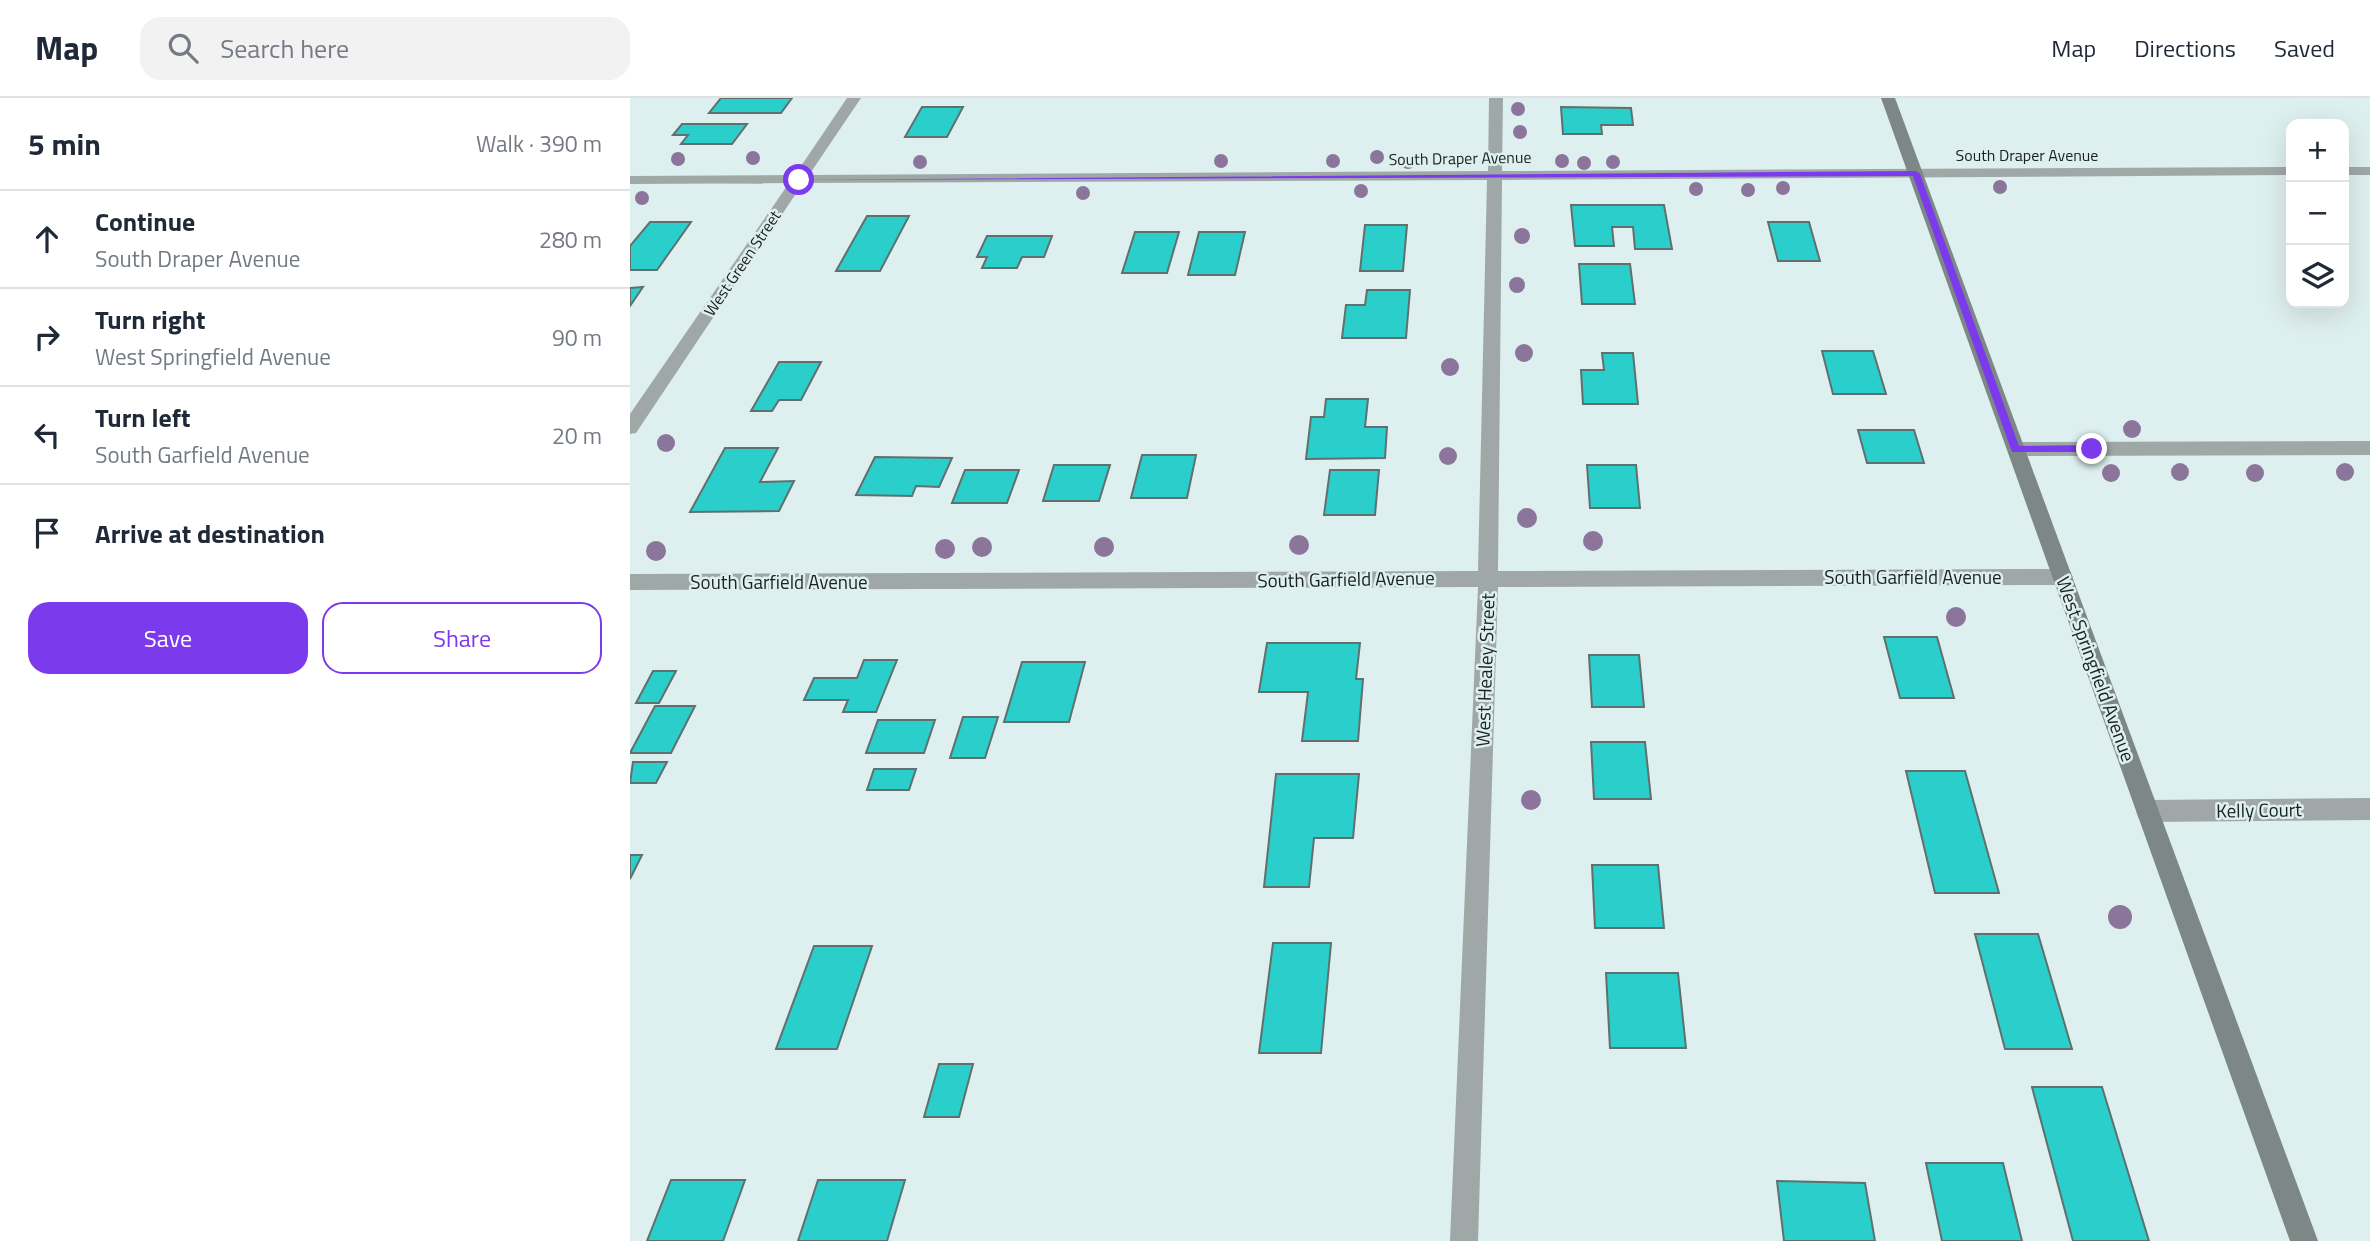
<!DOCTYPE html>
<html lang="en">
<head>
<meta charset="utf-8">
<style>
  :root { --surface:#fff; --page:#f2f2f3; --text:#1f2937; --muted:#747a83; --line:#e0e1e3; --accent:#7c3aed }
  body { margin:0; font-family:"Titillium Web",sans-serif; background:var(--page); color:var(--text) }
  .controls { position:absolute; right:21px; top:21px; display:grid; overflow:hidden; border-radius:14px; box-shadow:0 7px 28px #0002 }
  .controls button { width:63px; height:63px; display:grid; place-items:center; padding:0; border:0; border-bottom:2px solid var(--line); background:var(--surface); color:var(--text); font:35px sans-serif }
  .stop { position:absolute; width:21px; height:21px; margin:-16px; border:5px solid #7c3aed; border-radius:50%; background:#fff }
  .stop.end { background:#7c3aed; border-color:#fff; box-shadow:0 2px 7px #0008 }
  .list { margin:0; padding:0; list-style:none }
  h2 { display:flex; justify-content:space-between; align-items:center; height:91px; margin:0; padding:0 28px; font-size:30px }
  h2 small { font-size:23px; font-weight:400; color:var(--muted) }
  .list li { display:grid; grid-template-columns:46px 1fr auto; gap:21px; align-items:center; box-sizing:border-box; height:98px; padding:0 28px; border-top:2px solid var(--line) }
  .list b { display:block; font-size:26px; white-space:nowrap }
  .list p { margin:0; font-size:23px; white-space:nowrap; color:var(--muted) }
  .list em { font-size:23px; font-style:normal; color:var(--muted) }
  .actions { display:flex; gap:14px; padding:21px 28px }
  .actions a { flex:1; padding:16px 0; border:2px solid var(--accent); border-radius:21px; text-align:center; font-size:24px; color:var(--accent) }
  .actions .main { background:var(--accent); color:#fff }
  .icon { flex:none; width:38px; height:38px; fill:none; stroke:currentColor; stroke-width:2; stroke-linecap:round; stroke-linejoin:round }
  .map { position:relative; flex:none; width:1740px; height:1143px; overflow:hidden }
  header { display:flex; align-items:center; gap:42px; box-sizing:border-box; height:98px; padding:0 35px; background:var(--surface); border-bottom:2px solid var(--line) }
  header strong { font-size:33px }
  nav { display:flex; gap:38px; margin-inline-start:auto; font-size:24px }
  .search { width:490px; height:63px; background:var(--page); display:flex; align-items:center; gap:18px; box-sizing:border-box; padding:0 24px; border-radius:21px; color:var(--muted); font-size:26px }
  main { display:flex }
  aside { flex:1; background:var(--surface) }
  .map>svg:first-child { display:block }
</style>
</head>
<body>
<header>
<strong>Map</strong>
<div class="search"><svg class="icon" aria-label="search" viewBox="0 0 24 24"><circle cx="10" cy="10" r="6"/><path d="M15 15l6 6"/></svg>Search here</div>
<nav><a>Map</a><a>Directions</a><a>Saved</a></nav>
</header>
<main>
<aside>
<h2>5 min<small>Walk · 390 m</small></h2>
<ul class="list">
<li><svg class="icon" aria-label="ahead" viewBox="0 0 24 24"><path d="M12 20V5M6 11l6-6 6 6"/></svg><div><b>Continue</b><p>South Draper Avenue</p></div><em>280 m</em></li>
<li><svg class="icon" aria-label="right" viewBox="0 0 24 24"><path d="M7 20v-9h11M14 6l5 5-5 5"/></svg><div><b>Turn right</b><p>West Springfield Avenue</p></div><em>90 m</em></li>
<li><svg class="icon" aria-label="left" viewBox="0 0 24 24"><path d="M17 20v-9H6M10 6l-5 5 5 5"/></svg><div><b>Turn left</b><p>South Garfield Avenue</p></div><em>20 m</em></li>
<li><svg class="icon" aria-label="arrive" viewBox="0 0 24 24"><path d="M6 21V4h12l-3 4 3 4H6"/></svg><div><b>Arrive at destination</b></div></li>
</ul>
<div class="actions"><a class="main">Save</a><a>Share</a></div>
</aside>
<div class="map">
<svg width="1740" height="1143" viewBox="0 0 1740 1143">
  <rect width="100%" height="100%" fill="#ddefee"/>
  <g fill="#2aceca" stroke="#60706f" stroke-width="2">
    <polygon points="91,0 162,0 151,15 79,15"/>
    <polygon points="292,9 333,9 317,39 275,39"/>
    <polygon points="931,9 1001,10 1003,27 971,27 972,36 933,36"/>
    <polygon points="52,26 117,26 102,46 51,46 58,37 43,37"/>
    <polygon points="941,107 1034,107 1042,151 1005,151 1003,129 982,129 984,148 945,148"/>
    <polygon points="237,118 279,118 250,173 206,173"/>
    <polygon points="20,124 61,124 27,172 0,172 0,148"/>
    <polygon points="1138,124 1179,124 1190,163 1148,163"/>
    <polygon points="735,127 777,127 773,173 730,173"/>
    <polygon points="505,134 549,134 537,175 492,175"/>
    <polygon points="569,134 615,134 605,177 558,177"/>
    <polygon points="357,138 422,138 414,159 392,159 387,170 352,170 357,159 347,159"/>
    <polygon points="949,166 1000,166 1005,206 952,206"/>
    <polygon points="13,189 0,208 0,190"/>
    <polygon points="737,192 780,192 776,240 712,240 716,207 735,207"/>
    <polygon points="1192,253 1243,253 1256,296 1203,296"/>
    <polygon points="972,255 1003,255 1008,306 953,306 951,272 974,272"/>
    <polygon points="149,264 191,264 171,302 149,302 142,313 121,313"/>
    <polygon points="696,301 738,301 735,329 757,329 755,360 676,361 681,319 694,319"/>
    <polygon points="1228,332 1284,332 1294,365 1237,365"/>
    <polygon points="95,350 148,350 130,384 164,383 149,413 60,414"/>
    <polygon points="512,357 566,357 557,400 501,400"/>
    <polygon points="245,359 322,360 309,389 286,388 282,398 226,397"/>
    <polygon points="424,367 480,367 469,403 413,403"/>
    <polygon points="957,367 1006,367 1010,410 960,410"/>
    <polygon points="335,372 389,372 377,405 322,405"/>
    <polygon points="700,372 749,372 745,417 694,417"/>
    <polygon points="1254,539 1307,539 1324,600 1270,600"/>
    <polygon points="637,545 730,545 726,581 733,581 728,643 672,643 678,594 629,594"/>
    <polygon points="959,557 1009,557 1014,609 962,609"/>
    <polygon points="234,562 267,562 246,614 213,614 218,602 174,602 184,580 227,580"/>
    <polygon points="392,564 455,564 439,624 374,624"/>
    <polygon points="23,573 46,573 29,605 6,605"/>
    <polygon points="25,608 65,608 41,655 0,655"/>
    <polygon points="333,619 368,619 355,660 320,660"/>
    <polygon points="248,622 305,622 294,655 236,655"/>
    <polygon points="961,644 1015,644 1021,701 964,701"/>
    <polygon points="3,664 37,664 26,685 0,685"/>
    <polygon points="244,671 286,671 279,692 237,692"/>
    <polygon points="1276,673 1335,673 1369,795 1305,795"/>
    <polygon points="646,676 729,676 723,740 684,740 679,789 634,789"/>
    <polygon points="0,757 12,757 0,781"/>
    <polygon points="962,767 1028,767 1034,830 965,830"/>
    <polygon points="1345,836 1408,836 1442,951 1375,951"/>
    <polygon points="643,845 701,845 691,955 629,955"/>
    <polygon points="184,848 242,848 207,951 146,951"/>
    <polygon points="976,875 1048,875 1056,950 980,950"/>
    <polygon points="309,966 343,966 329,1019 294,1019"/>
    <polygon points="1402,989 1472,989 1519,1143 1443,1143"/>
    <polygon points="1296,1065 1373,1065 1392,1143 1312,1143"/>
    <polygon points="41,1082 115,1082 93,1143 17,1143"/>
    <polygon points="188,1082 275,1082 257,1143 168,1143"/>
    <polygon points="1147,1083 1235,1085 1245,1143 1154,1143"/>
  </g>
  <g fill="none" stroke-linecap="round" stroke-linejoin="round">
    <g fill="#a0a8a7" fill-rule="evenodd">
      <polygon points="217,0 231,0 179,77 858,73 859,0 873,0 872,73 1661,69 1661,77 872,82 868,473 1433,471 1440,473 1443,479 1440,485 1433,487 868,489 848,1143 820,1143 848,489 0,492 0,476 848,473 857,82 173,85 6,335 0,336 0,316 159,85 0,86 0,78 165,77"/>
      <rect x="1714" y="69" width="26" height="8"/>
      <polygon points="1740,343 1740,357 1386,358 1377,351 1386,344"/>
      <polygon points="1740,700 1740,722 1517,724 1509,721 1506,713 1509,705 1517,702"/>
    </g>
    <polygon fill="#7c8786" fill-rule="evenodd" points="1251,0 1265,0 1688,1143 1660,1143"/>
  </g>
  <g fill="#8c759b">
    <circle cx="888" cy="11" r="7"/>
    <circle cx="890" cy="34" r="7"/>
    <circle cx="747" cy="59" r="7"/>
    <circle cx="123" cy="60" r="7"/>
    <circle cx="48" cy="61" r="7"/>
    <circle cx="591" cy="63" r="7"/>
    <circle cx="703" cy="63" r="7"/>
    <circle cx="932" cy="63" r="7"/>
    <circle cx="290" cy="64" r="7"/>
    <circle cx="778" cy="64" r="7"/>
    <circle cx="983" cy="64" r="7"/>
    <circle cx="954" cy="65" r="7"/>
    <circle cx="1370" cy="89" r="7"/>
    <circle cx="1153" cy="90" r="7"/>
    <circle cx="1066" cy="91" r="7"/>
    <circle cx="1118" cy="92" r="7"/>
    <circle cx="731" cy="93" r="7"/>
    <circle cx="453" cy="95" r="7"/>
    <circle cx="12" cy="100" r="7"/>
    <circle cx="892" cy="138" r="8"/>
    <circle cx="887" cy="187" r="8"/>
    <circle cx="894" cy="255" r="9"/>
    <circle cx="820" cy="269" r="9"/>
    <circle cx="1502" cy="331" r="9"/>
    <circle cx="36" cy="345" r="9"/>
    <circle cx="818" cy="358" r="9"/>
    <circle cx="1550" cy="374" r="9"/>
    <circle cx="1715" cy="374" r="9"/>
    <circle cx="1481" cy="375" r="9"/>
    <circle cx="1625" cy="375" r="9"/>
    <circle cx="897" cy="420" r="10"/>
    <circle cx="963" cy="443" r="10"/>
    <circle cx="669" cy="447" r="10"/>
    <circle cx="352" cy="449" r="10"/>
    <circle cx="474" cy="449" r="10"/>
    <circle cx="315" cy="451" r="10"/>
    <circle cx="26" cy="453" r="10"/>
    <circle cx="1326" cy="519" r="10"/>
    <circle cx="901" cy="702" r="10"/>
    <circle cx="1490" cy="819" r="12"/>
  </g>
  <polygon fill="#7c3aed" points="1286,73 1290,76 1389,348 1462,347 1466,349 1466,354 1382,354 1283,78 165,82"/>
  <g text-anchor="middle" stroke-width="5" stroke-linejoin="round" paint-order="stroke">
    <g font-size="16" fill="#1a2120" stroke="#ddefee">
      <text x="1397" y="63">South Draper Avenue</text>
      <text transform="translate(830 60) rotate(-1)" y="6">South Draper Avenue</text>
      <text transform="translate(112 165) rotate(-56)" y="6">West Green Street</text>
    </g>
    <g font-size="19" fill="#1a2120" stroke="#ddefee">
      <text x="1283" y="486">South Garfield Avenue</text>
      <text transform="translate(716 481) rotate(-1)" y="7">South Garfield Avenue</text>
      <text x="149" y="491">South Garfield Avenue</text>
      <text transform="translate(1466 571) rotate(70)" y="7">West Springfield Avenue</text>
      <text transform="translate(855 572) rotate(-88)" y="7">West Healey Street</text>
      <text transform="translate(1629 712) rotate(-1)" y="7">Kelly Court</text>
    </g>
  </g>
</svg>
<div class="controls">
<button>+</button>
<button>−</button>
<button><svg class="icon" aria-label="layers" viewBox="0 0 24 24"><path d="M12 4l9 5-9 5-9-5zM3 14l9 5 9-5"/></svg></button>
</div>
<div class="stop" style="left:169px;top:82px"></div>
<div class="stop end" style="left:1462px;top:351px"></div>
</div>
</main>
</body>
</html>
